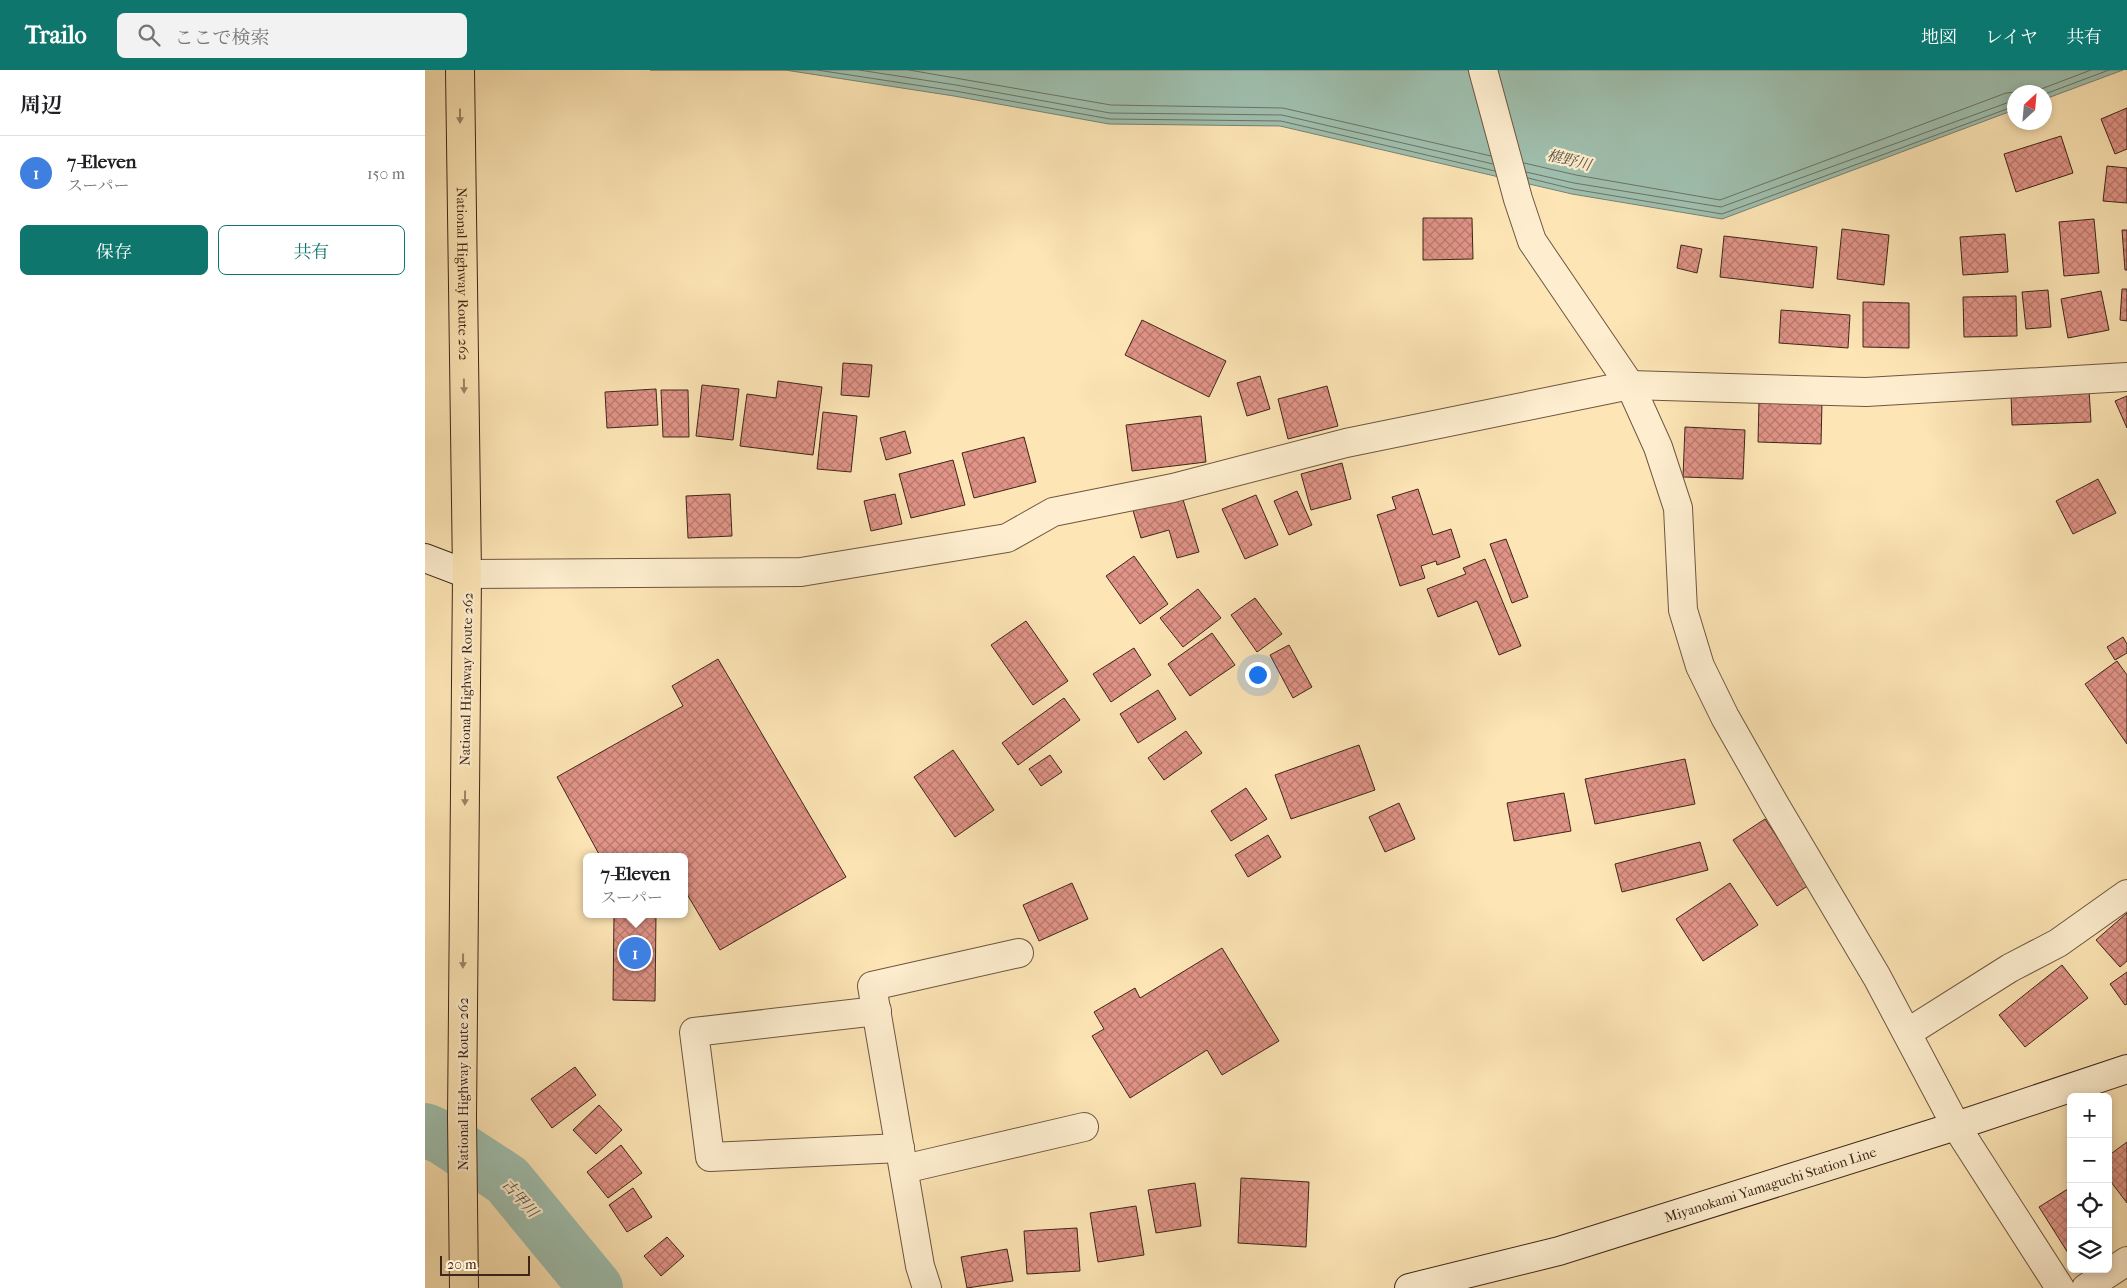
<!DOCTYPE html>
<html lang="ja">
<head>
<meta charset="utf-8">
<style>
  :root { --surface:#fff; --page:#f2f2f2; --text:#202124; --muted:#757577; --line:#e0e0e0; --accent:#0f766e }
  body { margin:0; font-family:"IM FELL French Canon","Noto Serif JP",serif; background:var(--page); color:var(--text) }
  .controls { position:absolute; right:15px; bottom:15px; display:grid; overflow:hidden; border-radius:8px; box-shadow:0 2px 8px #0003 }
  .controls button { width:45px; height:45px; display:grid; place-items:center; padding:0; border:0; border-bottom:1px solid var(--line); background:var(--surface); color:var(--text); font:25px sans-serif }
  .compass { position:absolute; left:1582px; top:15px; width:45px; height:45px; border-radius:50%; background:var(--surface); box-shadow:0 2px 8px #0003; rotate:26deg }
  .scale { position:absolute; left:15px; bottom:12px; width:90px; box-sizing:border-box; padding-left:5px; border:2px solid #3e261a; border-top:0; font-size:14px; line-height:18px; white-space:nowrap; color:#3e261a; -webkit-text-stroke:4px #feeecf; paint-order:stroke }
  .you { position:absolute; left:832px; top:604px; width:18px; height:18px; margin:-12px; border:4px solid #fff; border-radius:50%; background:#1a73e8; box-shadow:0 0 0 8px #1a73e833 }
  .badge { display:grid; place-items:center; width:32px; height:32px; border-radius:50%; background:var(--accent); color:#fff; font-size:16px; font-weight:700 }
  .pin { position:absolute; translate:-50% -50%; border:2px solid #fff; box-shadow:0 1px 5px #0006 }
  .popup { position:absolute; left:158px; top:783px; width:105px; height:65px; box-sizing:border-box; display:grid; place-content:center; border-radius:8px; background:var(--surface); filter:drop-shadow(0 1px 4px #0005); font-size:16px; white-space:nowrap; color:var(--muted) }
  .popup b { font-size:19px; color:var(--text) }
  .popup::after { content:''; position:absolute; left:50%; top:100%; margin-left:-10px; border:10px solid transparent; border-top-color:var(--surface) }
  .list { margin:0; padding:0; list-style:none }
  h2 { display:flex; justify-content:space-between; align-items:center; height:65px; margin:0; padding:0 20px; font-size:21px }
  h2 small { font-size:16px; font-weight:400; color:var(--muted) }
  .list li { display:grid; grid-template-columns:32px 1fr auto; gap:15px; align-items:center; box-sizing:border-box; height:75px; padding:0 20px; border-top:1px solid var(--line) }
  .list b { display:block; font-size:19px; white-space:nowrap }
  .list p { margin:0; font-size:16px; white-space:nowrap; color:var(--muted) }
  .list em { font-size:16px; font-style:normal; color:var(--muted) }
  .actions { display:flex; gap:10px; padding:15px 20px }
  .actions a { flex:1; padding:11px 0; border:1px solid var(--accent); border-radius:8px; text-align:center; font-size:18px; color:var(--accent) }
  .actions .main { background:var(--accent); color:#fff }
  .icon { flex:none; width:28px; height:28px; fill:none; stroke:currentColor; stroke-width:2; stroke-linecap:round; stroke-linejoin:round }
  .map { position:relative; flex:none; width:1702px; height:1218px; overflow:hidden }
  header { display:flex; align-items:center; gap:30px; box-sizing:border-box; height:70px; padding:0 25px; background:var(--accent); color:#fff }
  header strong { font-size:24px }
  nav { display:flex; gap:28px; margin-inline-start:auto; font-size:18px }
  .search { width:350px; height:45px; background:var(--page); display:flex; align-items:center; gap:12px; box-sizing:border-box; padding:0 18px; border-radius:8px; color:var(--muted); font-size:19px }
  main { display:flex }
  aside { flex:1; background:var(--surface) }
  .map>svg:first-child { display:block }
</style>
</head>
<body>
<header>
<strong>Trailo</strong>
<div class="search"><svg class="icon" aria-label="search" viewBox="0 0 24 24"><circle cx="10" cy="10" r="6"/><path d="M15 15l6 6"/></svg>ここで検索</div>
<nav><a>地図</a><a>レイヤ</a><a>共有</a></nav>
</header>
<main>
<aside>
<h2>周辺<small></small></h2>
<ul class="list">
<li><span class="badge" style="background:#3f7fe0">1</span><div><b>7-Eleven</b><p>スーパー</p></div><em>150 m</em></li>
</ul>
<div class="actions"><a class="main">保存</a><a>共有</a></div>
</aside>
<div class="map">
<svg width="1702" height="1218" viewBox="0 0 1702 1218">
  <defs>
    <pattern id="building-cross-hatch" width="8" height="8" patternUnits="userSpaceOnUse" patternTransform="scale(1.25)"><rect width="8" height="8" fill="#e19487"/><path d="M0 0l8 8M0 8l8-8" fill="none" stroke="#b8796e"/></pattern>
  </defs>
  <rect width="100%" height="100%" fill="#fde5b5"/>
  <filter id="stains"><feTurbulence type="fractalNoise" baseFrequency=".004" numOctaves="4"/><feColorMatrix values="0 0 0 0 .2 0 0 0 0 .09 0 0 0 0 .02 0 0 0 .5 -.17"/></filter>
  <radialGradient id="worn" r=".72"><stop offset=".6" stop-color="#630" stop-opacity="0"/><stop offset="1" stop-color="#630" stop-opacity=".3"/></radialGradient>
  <polygon fill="#9fbfae" stroke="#788273" points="225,0 1698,0 1620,29 1620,22 1590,22 1589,40 1297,149 1147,124 855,56 684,54 529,26 360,0"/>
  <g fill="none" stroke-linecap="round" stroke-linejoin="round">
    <g stroke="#6e7264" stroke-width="1">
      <polyline points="392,0 530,21 685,49 856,51 1070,101"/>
      <polyline points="434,0 531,15 685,43 857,45 1068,94"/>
      <polyline points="484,0 686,35 858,38 1066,86"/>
      <polyline points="1611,22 1616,19 1666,0"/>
      <polyline points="1620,24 1684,0"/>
      <polyline points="1099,93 1151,105 1295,130 1581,23 1592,22"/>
      <polyline points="1101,102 1149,113 1296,137 1590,30"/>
      <polyline points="1103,108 1148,119 1297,144 1590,36"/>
    </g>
    <polyline stroke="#9fbfae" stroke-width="54" points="0,1060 18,1068 82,1110 171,1218"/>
  </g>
  <g fill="url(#building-cross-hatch)" stroke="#3e261a">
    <polygon points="1702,38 1702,79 1690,84 1676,49"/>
    <polygon points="1636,66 1648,103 1591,122 1579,84"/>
    <polygon points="1682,96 1702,98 1702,133 1678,131"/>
    <polygon points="998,148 1047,148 1048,189 998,190"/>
    <polygon points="1669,149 1674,203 1639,206 1634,152"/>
    <polygon points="1417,159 1464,165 1459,215 1412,209"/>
    <polygon points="1697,160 1702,160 1702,200 1700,200"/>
    <polygon points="1580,164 1583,202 1538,205 1535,167"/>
    <polygon points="1299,166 1392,177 1388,218 1295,207"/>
    <polygon points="1256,175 1277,179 1272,203 1252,198"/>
    <polygon points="1697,219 1702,219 1702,251 1695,250"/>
    <polygon points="1623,220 1626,257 1601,259 1597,222"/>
    <polygon points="1676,221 1684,260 1643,268 1636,229"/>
    <polygon points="1591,226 1592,266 1539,267 1538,227"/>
    <polygon points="1438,232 1484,233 1484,278 1438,277"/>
    <polygon points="1356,240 1425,245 1423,278 1354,273"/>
    <polygon points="717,250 801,291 784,327 700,285"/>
    <polygon points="418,293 447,295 444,327 416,325"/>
    <polygon points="835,306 845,339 822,346 812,313"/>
    <polygon points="353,311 397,317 388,385 315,376 322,324 351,328"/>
    <polygon points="277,315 314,319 308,370 271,366"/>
    <polygon points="902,316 913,356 863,369 853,329"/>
    <polygon points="231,319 233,355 182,358 180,322"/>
    <polygon points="236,320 263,320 264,367 238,367"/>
    <polygon points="1664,320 1666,352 1587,355 1586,323"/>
    <polygon points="1702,326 1702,358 1690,331"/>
    <polygon points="1334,331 1397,332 1396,374 1333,372"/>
    <polygon points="398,342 432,346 426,402 392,399"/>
    <polygon points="776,346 781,392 707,401 701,355"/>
    <polygon points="1260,357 1320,360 1318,409 1258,407"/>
    <polygon points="480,361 486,383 461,390 455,368"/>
    <polygon points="599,367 611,412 549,428 537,383"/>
    <polygon points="528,390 540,435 486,448 474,404"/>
    <polygon points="917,393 926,429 886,440 876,404"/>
    <polygon points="1673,409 1691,443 1648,464 1631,431"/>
    <polygon points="993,419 1008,465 1026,459 1035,487 1012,495 1011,491 996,496 1000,508 975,516 952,445 971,439 967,427"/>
    <polygon points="872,421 887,455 864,465 849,431"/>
    <polygon points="756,423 774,482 752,488 744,460 716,468 707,437"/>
    <polygon points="305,424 307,466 263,468 261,426"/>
    <polygon points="470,424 477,454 446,461 439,431"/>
    <polygon points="831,425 853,475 820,489 797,439"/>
    <polygon points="1081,469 1103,527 1087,533 1065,474"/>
    <polygon points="709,486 743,534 715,554 681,506"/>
    <polygon points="1060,489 1096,576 1074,585 1052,531 1013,547 1002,519 1041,504 1038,498"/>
    <polygon points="773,519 796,548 758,577 735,548"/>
    <polygon points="830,528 857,564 832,582 806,545"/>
    <polygon points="601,551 643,611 608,635 566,575"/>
    <polygon points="787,563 810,595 765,626 743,594"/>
    <polygon points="1698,567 1702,574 1702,583 1690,590 1682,577"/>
    <polygon points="864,575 887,617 868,628 845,585"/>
    <polygon points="709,578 726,605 686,632 668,604"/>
    <polygon points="293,589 421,807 295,880 259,819 259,787 175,786 132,707 258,636 247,616"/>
    <polygon points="1692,591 1702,605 1702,674 1660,614"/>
    <polygon points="733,620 751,649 713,673 695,644"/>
    <polygon points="639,628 655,650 593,695 577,673"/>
    <polygon points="761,661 777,683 739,710 723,688"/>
    <polygon points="934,675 950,720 866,749 850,705"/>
    <polygon points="528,680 569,740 530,767 489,707"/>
    <polygon points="625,685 637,702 616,716 604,699"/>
    <polygon points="1260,689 1270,734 1170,754 1160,709"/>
    <polygon points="821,718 842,749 806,771 786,741"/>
    <polygon points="1139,723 1146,761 1089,771 1082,733"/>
    <polygon points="974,733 990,769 960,782 944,747"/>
    <polygon points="1340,749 1384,815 1352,836 1308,770"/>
    <polygon points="843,765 856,787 823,807 810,785"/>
    <polygon points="1275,772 1283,800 1197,822 1190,794"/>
    <polygon points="647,813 663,849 614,871 598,835"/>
    <polygon points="1305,813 1333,855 1278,891 1251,849"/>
    <polygon points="1702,843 1702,891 1695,897 1671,870"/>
    <polygon points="189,844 231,844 230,931 188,930"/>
    <polygon points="797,878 854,971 797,1005 782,980 705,1028 667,966 679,959 669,942 710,918 715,928"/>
    <polygon points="1637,895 1663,928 1600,977 1574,945"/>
    <polygon points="1702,902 1702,934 1700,935 1685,914"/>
    <polygon points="150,997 171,1025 127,1058 106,1029"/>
    <polygon points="174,1035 197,1060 171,1084 148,1060"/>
    <polygon points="1702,1072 1702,1133 1683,1108 1683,1086"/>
    <polygon points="196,1075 217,1103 183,1128 162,1102"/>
    <polygon points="816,1108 884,1112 881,1177 813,1173"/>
    <polygon points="770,1113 776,1156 731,1163 723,1120"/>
    <polygon points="1646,1117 1646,1182 1643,1183 1614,1137"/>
    <polygon points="208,1118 227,1147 202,1162 184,1135"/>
    <polygon points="711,1136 719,1185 673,1192 665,1143"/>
    <polygon points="652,1158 655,1201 602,1204 599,1161"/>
    <polygon points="242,1167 259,1186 236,1206 219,1186"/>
    <polygon points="582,1179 588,1211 542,1218 536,1187"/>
  </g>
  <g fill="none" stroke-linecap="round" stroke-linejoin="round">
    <defs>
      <g id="minor">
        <polyline points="1058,0 1093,129 1107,171 1205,315 1233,377 1253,438 1258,540 1275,596 1300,647 1350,735 1452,907 1531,1056 1635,1218"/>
        <polyline points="42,504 376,502 582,468 628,442 748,418 921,373 1205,315 1441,322 1702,307"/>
        <polyline points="452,941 269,962 285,1087 475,1078"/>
        <polyline points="1482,963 1585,898 1633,873 1702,824"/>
        <polyline points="479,1099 659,1057"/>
        <polyline points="502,1218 495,1196 447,916 594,883"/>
        <polyline points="1661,1218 1702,1191"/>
      </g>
      <g id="secondary">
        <polyline points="0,488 42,504"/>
        <path id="s1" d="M984,1218L1134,1181L1531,1056L1702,999"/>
      </g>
      <g id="trunk">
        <path id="s2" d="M35,0L42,504L37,1048L39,1218"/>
      </g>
    </defs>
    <use href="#minor" stroke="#6e5641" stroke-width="30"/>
    <use href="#secondary" stroke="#3e261a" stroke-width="30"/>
    <use href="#trunk" stroke="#3e261a" stroke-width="30"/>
    <use href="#minor" stroke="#feeecf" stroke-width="28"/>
    <use href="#secondary" stroke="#feeecf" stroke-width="28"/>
    <use href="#trunk" stroke="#fde5b5" stroke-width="28"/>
  </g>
  <defs><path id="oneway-solid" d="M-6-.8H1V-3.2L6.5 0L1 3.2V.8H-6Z" transform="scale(1.25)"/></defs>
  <g fill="#9e8668">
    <use href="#oneway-solid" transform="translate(35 46) rotate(90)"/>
    <use href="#oneway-solid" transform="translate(39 316) rotate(89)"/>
    <use href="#oneway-solid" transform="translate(40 728) rotate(91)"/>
    <use href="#oneway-solid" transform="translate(38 891) rotate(91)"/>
  </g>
  <g text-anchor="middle" stroke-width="4.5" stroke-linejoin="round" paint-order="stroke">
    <g font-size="14" fill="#3e261a" stroke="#feeecf">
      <text dy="5" stroke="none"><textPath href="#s2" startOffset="204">National Highway Route 262</textPath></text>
      <text transform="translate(41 609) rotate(-89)" y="5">National Highway Route 262</text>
      <text transform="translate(38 1014) rotate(-90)" y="5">National Highway Route 262</text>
      <text dy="5" stroke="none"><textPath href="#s1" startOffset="376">Miyanokami Yamaguchi Station Line</textPath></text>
    </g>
    <g font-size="15" font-style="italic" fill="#5b5446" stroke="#feeecf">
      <text transform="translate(1144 90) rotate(14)" y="5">椹野川</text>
      <text transform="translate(95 1128) rotate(48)" y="5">古甲川</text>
    </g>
  </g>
  <rect width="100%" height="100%" filter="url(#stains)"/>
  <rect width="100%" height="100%" fill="url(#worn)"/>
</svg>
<div class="controls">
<button>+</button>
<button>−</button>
<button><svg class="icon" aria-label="locate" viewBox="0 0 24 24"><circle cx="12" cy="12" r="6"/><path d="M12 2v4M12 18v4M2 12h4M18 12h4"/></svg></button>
<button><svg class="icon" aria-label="layers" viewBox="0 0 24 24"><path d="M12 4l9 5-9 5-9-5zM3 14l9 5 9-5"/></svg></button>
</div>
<svg class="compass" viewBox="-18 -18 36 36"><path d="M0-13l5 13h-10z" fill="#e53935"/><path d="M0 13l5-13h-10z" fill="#757577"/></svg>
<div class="scale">20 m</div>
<div class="you"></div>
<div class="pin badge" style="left:210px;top:883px;background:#3f7fe0">1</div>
<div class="popup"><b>7-Eleven</b>スーパー</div>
</div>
</main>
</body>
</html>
